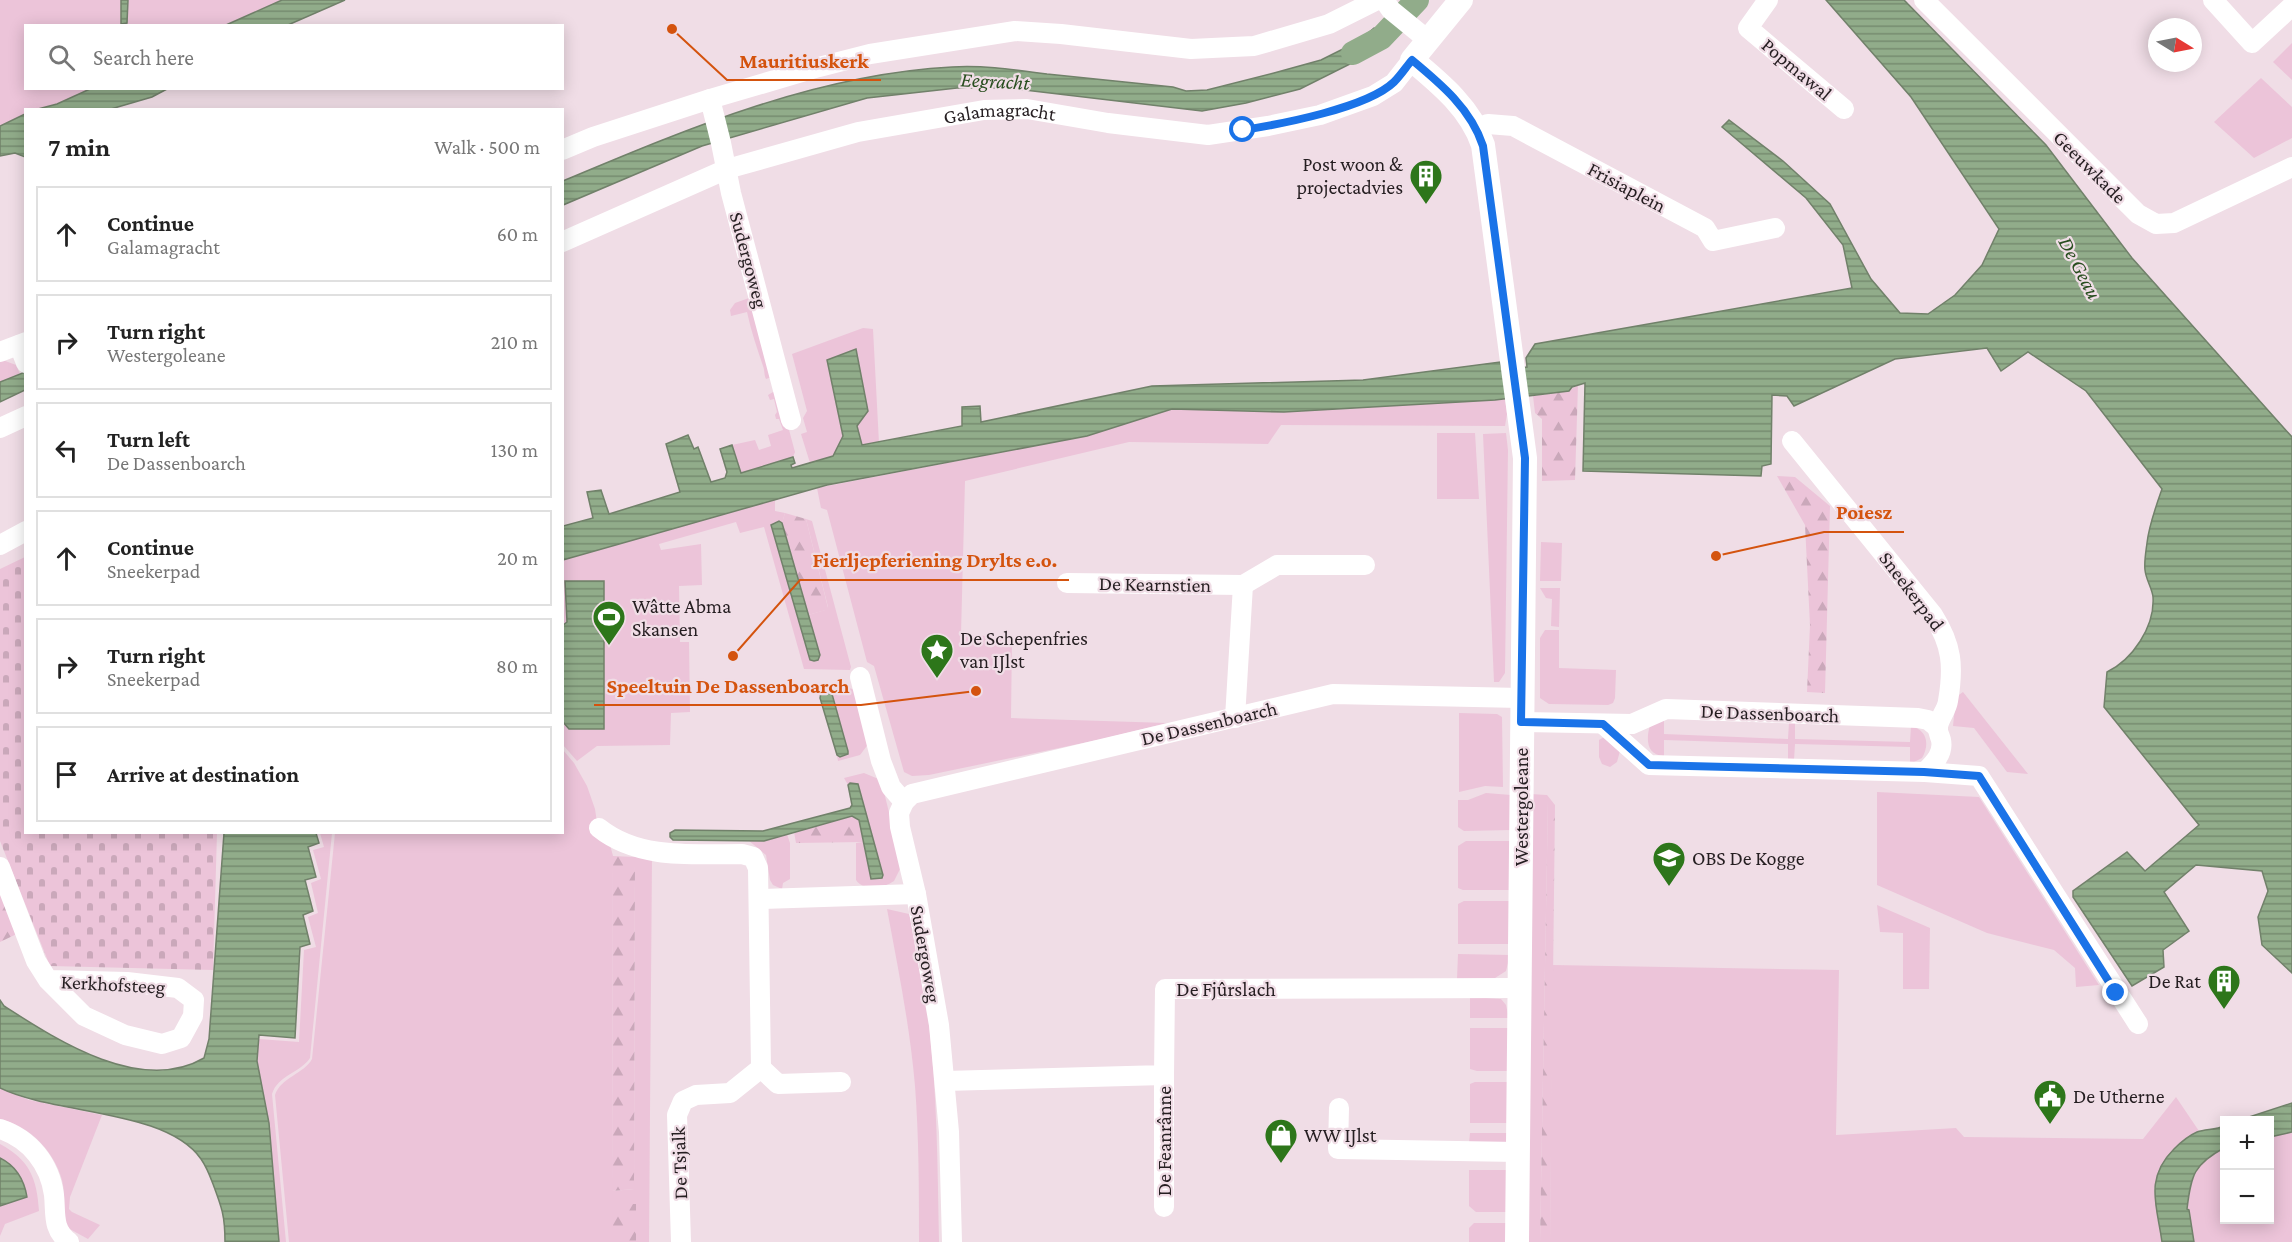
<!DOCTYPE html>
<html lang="en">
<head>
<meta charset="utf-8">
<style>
  :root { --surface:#fff; --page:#f6f6f6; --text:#222; --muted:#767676; --line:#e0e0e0 }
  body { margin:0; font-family:"Crimson Pro",serif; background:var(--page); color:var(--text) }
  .controls { position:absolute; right:18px; bottom:18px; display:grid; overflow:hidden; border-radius:0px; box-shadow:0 3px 15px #0003 }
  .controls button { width:54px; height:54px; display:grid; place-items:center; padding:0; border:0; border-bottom:2px solid var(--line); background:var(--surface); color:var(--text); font:30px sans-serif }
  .compass { position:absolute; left:2148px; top:18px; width:54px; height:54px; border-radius:50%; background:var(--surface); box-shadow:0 3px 15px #0003; rotate:100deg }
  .stop { position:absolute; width:18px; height:18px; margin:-14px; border:4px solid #1a73e8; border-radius:50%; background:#fff }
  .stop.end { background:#1a73e8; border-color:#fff; box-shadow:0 2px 6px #0008 }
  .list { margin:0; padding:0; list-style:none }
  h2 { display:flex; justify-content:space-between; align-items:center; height:78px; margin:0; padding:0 24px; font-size:26px }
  h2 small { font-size:20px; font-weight:400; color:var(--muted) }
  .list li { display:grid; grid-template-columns:39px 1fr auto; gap:18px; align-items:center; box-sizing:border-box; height:96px; margin:0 12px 12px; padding:0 12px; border:2px solid var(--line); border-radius:0px }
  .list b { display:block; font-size:22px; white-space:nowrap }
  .list p { margin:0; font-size:20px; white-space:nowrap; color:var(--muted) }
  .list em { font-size:20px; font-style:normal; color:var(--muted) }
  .icon { flex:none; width:33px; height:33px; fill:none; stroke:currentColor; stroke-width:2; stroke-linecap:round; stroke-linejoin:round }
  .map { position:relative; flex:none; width:2292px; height:1242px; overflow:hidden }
  .search { position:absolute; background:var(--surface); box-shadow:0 3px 15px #0003; left:24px; top:24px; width:540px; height:66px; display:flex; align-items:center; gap:15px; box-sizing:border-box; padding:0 21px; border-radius:0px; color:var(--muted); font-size:22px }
  .panel { position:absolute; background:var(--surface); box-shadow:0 3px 15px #0003; left:24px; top:108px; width:540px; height:726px; border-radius:0px }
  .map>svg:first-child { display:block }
</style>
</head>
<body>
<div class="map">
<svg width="2292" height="1242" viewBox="0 0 2292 1242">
  <defs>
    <pattern id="forest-firs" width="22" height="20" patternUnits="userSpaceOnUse" patternTransform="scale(1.5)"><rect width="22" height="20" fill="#ecc4d9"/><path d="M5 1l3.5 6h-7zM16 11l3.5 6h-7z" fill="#caa8ba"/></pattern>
    <pattern id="cemetery-stones" width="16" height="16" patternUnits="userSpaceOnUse" patternTransform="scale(1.5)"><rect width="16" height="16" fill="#ecc4d9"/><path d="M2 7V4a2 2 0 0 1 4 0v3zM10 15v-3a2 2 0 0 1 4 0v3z" fill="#caa8ba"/></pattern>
    <pattern id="water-rules" width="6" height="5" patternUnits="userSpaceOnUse" patternTransform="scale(1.5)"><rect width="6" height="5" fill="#91ac8a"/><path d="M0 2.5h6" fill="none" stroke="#768b70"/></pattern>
  </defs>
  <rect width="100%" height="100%" fill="#f0dde6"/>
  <g fill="#ecc4d9">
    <path d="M0,0H121V23H127L128,0H282L226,25L26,26V88L90,89C69,99 50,109 26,110L25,114L0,126Z"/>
    <polygon points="2292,43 2292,80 2273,62"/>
    <polygon points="2261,78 2292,107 2292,138 2254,158 2214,122"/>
    <path d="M749,298L772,377L766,379C764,375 765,372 763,366C757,348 751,331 747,312L731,316L730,310L735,303Z"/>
    <polygon points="863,328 873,329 879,443 862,445 857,426 868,411 856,349 827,360 843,436 833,456 810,463 801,434 807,432 803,418 807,411 792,354"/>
    <polygon points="0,359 16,365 20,374 0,382"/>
    <polygon points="773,392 779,393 795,452 793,457 740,474 732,445 755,440 759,450 771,446 768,435 783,430 779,419 776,419 775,415 777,412 774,399 770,400 768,395"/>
    <polygon points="1505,398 1507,414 1505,426 1281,425 1268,444 1129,442 965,481 961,634 1012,638 1011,718 1167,723 1102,739 929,775 912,776 904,772 874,666 867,662 827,510 821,508 817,488 1087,436 1172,409 1284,412"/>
    <polygon points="1437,433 1475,433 1479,499 1437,499"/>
    <polygon points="1506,433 1508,450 1505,673 1499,682 1494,682 1483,434"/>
    <polygon points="775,499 775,511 785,513 782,523 779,521 773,523 771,526 810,659 814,661 819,655 808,615 825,610 828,607 806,519 812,521 851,667 850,670 804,669 764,527 740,533 736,522 659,544 661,550 701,544 702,585 679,586 680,642 689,642 690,712 671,713 670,745 597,746 577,761 563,745 563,560"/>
    <polygon points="1541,542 1562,543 1561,581 1540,581"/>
    <polygon points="1540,588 1560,588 1559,627 1551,626 1552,599 1546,598"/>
    <polygon points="1545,630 1559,630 1559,668 1616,670 1615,698 1613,703 1608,705 1549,704 1540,698 1540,638"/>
    <polygon points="818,686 845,686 857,691 869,743 860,755 838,761 837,755 840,757 848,755 848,751 832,694 821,693 820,698"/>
    <polygon points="1963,692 2028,774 2007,772 1974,728 1953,726 1956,697"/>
    <polygon points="1459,713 1497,714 1502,717 1503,787 1485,786 1459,792"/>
    <path d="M1664,718V734L1788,739L1789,722H1795V739L1910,742L1911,726C1927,730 1930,744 1922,758L1910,764V747L1795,744L1794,760H1788V744L1664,740V756C1646,755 1646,739 1650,725Z"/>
    <polygon points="1604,737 1620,751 1617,762 1610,767 1602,764 1599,757 1599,740"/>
    <path d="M563,750L574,763L587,786L595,809L598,829L609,841L613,856L612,1191L634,1189L635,857H652L649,1242H636V1204H613V1242H289L275,1095C281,1077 304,1074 312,1059L335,833L562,832Z"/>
    <path d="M864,773L881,780L902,865L894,881C884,888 864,892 856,880V843L863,842L871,879L883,875L858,784L854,783L848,785L844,778Z"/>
    <polygon points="1877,792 1979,797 2099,985 2076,987 2075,968 2054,950 1987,933 1877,885"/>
    <polygon points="1486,793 1511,795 1511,830 1464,831 1458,827 1458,800 1468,800"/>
    <polygon points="1530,794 1547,795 1551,800 1548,801 1540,1242 1527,1242"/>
    <path d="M320,833H332L310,1058C300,1073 278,1075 272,1094L286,1242H279L269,1124L257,1061L259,1039L299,1042L304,950L316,947L308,917L318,913L311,883L321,879L313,850L324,847Z"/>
    <polygon points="787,834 790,843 790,879 783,883 782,889 773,885 770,880 766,855 748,840 764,841"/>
    <polygon points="1466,841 1511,841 1510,890 1463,890 1458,888 1458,846"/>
    <polygon points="1464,901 1510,901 1510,944 1458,944 1458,904"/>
    <polygon points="1877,905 1930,928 1929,989 1903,989 1903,933 1880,932"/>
    <path d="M887,909L909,914C937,1021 937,1132 939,1242H919C919,1190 919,1138 915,1086C910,1027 898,968 887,909Z"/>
    <polygon points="1458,954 1510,955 1506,971 1495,978 1457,979"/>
    <polygon points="1552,965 1839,970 1836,1135 1956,1128 1964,1137 2143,1139 2176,1097 2199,1131 2184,1139 2154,1188 2162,1242 1550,1242"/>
    <polygon points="1470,997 1501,999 1506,1005 1509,1018 1470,1018"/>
    <polygon points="1470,1028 1509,1028 1508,1071 1477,1071 1470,1069"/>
    <polygon points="1475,1082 1508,1082 1508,1123 1470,1123 1470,1084"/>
    <path d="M0,1088L29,1100L102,1115L70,1197L69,1209L72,1212L100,1225L88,1239L66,1227C63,1212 66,1196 62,1180C54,1151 30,1126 0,1119Z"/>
    <path d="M2292,1132V1242H2194L2189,1211L2187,1209C2191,1176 2194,1164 2224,1148V1220H2270V1137Z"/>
    <polygon points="1470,1133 1508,1133 1508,1144 1469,1143"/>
    <path d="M0,1144C30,1160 37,1179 39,1211L5,1224L0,1236V1206L27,1196L0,1158Z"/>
    <polygon points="1469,1170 1508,1170 1508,1212 1476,1212 1469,1206"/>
    <polygon points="1474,1223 1507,1223 1507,1242 1469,1242 1469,1228"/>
  </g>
  <g fill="url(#forest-firs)">
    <polygon points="1578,385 1575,480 1542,481 1542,419 1535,413 1533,396 1568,391"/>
    <polygon points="1777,476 1795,477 1830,506 1825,693 1807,692 1810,625 1805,525"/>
    <polygon points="785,513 806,519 828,608 826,610 808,615 782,523"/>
    <polygon points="1548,800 1551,800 1555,805 1550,1242 1540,1242"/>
    <polygon points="852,816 859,820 863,842 796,843 794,832"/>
    <polygon points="613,856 635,857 634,1189 612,1191"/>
    <polygon points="0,873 23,931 0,942"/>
    <rect x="613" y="1204" width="23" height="38"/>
  </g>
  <polygon fill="url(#cemetery-stones)" points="25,557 26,832 217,833 213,970 50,966 0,841 0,569"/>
  <g fill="url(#water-rules)" stroke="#71816a" stroke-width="1.5">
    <polygon points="121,0 128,0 127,23 121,24"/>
    <polygon points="282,0 345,0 288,25 226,25"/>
    <path d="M1826,0H1904L2046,145L2132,258L2292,437V973L2262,945L2258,917L2268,891L2262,871L2196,865L2164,892L2189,931L2163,950L2164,967L2132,986L2073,897V891L2127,852L2145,871L2199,825L2104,707L2107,672C2132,660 2155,627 2153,597C2152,588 2146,580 2145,570C2144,562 2146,551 2147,543C2149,525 2156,506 2162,489L2086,391L2028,352L2001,371L1987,348L1895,359L1794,406L1787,396L1772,395L1771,464L1762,466L1761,476L1583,471L1585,383L1572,387L1569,391L1495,400L1284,412L1172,409L1087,436L827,485L563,560V526L593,518L587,492L601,490L609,514L680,492L666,444L688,435L694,449L698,447L711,482L725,478L727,472L720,449L732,445L741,473L793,457L795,463L791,465L792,468L833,456L843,436L827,360L856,349L868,411L857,426L862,445L962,426V407L980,406L981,422L1152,386L1363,380L1500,362L1502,370L1527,367L1526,358L1535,344L1852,288L1843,245L1806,198L1722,127L1729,120L1783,161L1830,204L1871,279L1900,313L1928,314L1955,295L1982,265L1999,229L1911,97Z"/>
    <path d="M1374,28L1386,46L1300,89L1246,103L1202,111L1007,88H957L867,98L702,146L563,205V181C687,129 816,74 952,67C984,65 1016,70 1047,74C1089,78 1131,83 1173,87L1186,91L1207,90L1274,73L1321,60L1357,42Z"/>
    <polygon points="90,89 90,88 167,89 152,97 111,109 38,109 57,104"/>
    <polygon points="25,114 25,157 15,153 0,156 0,126"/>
    <polygon points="25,372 25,390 0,402 0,382"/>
    <polygon points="779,521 782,523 820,655 818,660 814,661 810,660 771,525"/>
    <polygon points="565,581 604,581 604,729 569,729 563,722 562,626 567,622"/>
    <polygon points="828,692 832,694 848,751 848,754 840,757 837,755 820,698 821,693"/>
    <polygon points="850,783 858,784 883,875 882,878 871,879 859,820 852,816 764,841 673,840 670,837 670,833 675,830 763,831 850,808 852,805 848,785"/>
    <path d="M224,833H316L319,843L308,847L316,877L305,880L313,911L303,915L310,944L300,947L295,1038L259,1035L257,1061L269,1123L279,1242H225C225,1216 222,1208 213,1184C210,1176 206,1166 201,1159C166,1109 55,1115 0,1088V1000L4,1006C57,1040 141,1095 204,1058L209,1039Z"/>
    <polygon points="2292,1103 2292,1132 2270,1137 2270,1120 2240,1120"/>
    <path d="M2224,1126V1148C2194,1164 2191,1175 2187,1209L2189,1210L2194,1242H2162C2157,1205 2144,1179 2174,1149C2181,1142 2188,1136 2197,1132C2206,1129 2216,1130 2224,1126Z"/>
    <path d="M0,1158C16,1166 24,1179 27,1197L0,1206Z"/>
  </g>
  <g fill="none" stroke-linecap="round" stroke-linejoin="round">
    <polyline stroke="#91ac8a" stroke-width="24" points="1353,53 1381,38 1417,0"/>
    <g stroke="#fff" stroke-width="20">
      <polyline points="1384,0 1391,10 1429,41"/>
      <polyline points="1768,0 1748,28 1844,109"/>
      <polyline points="1924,0 2138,214 2156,224 2174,223 2292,167"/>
      <polyline points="2213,0 2252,43 2292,6"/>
      <polyline points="710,99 721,143 731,193 791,420"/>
      <polyline points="1477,128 1488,124 1513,126 1705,228 1713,241 1775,228"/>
      <polyline points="562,150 593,137 710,99 819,67 870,54 1015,31 1061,34 1191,49 1254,46 1329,24 1377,0"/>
      <path id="s1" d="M562,242L727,169L858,132L984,110L1027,109L1108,123L1208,135L1268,126L1320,115L1373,96L1394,83L1412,60"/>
      <polyline points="19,345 26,363"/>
      <polyline points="0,352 26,342"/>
      <polyline points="0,428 26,416"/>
      <path d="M1792,441L1933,615C1952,645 1954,666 1948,701C1947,710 1939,718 1938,727C1937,731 1940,736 1941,740C1944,754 1933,764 1925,772L1979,776L2138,1024"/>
      <polyline points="0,545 26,531"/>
      <polyline points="1067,583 1243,585 1277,565 1365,565"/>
      <polyline points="860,677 881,761 891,787 904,802"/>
      <polyline points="1235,718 1243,585"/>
      <polyline points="1521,722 1632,724 1666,709 1918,718 1928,720 1938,728"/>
      <polyline points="1603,724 1649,765 1925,772"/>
      <path d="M599,828C639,860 694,854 742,854L753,857L758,868L761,1068L730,1093L696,1095L683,1101L677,1115L681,1242"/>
      <polyline points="0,867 36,961 48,980 84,1016 125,1035 162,1044 181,1038 193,1016 194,1000 178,988 127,982 48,980"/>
      <polyline points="759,899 916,894"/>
      <polyline points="761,1068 778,1084 841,1082"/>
      <polyline points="945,1081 1164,1075 1165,989 1519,988"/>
      <polyline points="1339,1108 1338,1149 1517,1152"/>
      <path d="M0,1129C30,1139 50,1164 54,1195C56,1214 52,1229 69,1242"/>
      <polyline points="1164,1207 1164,1075"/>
      <polyline points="952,1242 949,1132 939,1025 916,894 900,827 899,813 904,802 912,794 1333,694 1521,698"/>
    </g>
    <path stroke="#fff" stroke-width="24" d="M1461,0L1412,60C1441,84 1471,109 1483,145L1525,458L1517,1242"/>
  </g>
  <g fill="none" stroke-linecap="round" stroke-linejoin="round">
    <path stroke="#1a73e8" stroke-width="8" d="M1243,130C1281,124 1367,108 1394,82C1401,75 1406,67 1412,60C1441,84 1471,109 1483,146L1525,458L1521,722L1603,724L1649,765L1924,772L1979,776L2116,993"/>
  </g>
  <defs>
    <symbol id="building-pin" viewBox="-11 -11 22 30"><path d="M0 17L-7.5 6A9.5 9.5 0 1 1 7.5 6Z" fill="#2d761a" stroke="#f0dde6"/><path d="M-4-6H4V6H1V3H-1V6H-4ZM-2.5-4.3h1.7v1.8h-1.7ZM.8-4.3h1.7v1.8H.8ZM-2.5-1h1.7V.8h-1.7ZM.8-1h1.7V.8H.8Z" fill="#fff"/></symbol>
    <symbol id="stadium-pin" viewBox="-11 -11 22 30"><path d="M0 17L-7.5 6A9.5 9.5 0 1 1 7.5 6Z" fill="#2d761a" stroke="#f0dde6"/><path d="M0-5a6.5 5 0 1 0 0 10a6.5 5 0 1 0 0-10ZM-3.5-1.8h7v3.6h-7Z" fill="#fff"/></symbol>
    <symbol id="sight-pin" viewBox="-11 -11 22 30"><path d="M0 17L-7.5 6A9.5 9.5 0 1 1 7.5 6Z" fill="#2d761a" stroke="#f0dde6"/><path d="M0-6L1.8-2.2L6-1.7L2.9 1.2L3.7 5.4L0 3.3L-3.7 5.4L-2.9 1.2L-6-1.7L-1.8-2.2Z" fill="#fff"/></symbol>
    <symbol id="school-pin" viewBox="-11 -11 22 30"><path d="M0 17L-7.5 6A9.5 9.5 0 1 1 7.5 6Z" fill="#2d761a" stroke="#f0dde6"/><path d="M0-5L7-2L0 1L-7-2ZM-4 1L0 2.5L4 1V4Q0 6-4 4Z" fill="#fff"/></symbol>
    <symbol id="civic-pin" viewBox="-11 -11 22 30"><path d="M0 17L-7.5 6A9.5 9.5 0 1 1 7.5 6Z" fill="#2d761a" stroke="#f0dde6"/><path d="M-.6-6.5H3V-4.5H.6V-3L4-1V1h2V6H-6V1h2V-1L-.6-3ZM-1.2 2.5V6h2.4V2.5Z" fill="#fff"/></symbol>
    <symbol id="shop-pin" viewBox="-11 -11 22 30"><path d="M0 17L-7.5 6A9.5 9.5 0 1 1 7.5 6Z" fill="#2d761a" stroke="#f0dde6"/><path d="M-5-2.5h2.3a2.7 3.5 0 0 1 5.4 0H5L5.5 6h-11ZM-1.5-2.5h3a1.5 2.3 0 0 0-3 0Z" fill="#fff"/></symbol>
  </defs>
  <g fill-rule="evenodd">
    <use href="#building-pin" x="1407" y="157" width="38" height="52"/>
    <use href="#stadium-pin" x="590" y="598" width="38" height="52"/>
    <use href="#sight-pin" x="918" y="631" width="38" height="52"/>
    <use href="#school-pin" x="1650" y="839" width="38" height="52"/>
    <use href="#building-pin" x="2205" y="962" width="38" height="52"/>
    <use href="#civic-pin" x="2031" y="1077" width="38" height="52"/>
    <use href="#shop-pin" x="1262" y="1116" width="38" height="52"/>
  </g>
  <g text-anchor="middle" stroke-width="4.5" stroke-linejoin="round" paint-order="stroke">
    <g font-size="20" fill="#251e21" stroke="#f0dde6">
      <text transform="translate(1797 69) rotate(40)" y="7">Popmawal</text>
      <text dy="7" stroke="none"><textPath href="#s1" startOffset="460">Galamagracht</textPath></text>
      <text transform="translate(2090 167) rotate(45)" y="7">Geeuwkade</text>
      <text transform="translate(1627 187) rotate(28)" y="7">Frisiaplein</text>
      <text transform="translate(749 260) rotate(75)" y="7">Sudergoweg</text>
      <text transform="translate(1155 584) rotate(1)" y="7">De Kearnstien</text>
      <text transform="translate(1912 591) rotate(53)" y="7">Sneekerpad</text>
      <text transform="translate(1770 713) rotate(2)" y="7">De Dassenboarch</text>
      <text transform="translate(1209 723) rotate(-13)" y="7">De Dassenboarch</text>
      <text transform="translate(1521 807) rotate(-90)" y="7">Westergoleane</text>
      <text transform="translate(926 954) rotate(80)" y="7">Sudergoweg</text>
      <text transform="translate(113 984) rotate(3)" y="7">Kerkhofsteeg</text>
      <text x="1226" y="996">De Fjûrslach</text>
      <text transform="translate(1164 1141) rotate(-90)" y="7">De Feanrânne</text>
      <text transform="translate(679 1163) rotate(-92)" y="7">De Tsjalk</text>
    </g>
    <g font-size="20" fill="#251e21" stroke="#f0dde6" text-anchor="start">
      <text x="1403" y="171" text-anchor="end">Post woon &amp;<tspan x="1403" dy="23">projectadvies</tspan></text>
      <text x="632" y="613">Wâtte Abma<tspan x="632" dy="23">Skansen</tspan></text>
      <text x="960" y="645">De Schepenfries<tspan x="960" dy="23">van IJlst</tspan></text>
      <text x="1692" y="865">OBS De Kogge</text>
      <text x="2201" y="988" text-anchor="end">De Rat</text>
      <text x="2073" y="1103">De Utherne</text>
      <text x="1304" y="1142">WW IJlst</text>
    </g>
    <g font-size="21" font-style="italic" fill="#284e1f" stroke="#f0dde6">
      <text transform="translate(995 81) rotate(3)" y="7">Eegracht</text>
      <text transform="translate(2080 268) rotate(62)" y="7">De Geau</text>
    </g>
  </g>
  <path fill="none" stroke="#d4530e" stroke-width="2" d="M672 29L727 80H881M1716 556L1824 532H1904M733 656L800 580H1069M976 691L861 705H594"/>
  <g fill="#d4530e" stroke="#f0dde6" stroke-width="2">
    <circle cx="672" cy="29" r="6"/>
    <circle cx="1716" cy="556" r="6"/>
    <circle cx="733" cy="656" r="6"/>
    <circle cx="976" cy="691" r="6"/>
  </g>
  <g font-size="21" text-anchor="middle" font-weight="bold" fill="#d4530e" stroke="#f0dde6" stroke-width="4.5" stroke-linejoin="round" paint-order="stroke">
    <text x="804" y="68">Mauritiuskerk</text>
    <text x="1864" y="519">Poiesz</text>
    <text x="935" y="567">Fierljepferiening Drylts e.o.</text>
    <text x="728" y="693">Speeltuin De Dassenboarch</text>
  </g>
</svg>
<div class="controls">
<button>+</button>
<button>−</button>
</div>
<svg class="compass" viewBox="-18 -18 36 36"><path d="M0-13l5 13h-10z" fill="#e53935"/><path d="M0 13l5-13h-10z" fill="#767676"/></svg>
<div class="stop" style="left:1243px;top:130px"></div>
<div class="stop end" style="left:2116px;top:993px"></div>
<div class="search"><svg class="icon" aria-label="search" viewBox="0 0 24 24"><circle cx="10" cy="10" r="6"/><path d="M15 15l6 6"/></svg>Search here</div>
<section class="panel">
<h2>7 min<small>Walk · 500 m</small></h2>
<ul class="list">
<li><svg class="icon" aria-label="ahead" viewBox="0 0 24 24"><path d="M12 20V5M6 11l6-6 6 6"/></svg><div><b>Continue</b><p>Galamagracht</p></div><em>60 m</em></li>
<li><svg class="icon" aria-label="right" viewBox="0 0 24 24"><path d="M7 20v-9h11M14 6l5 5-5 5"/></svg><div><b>Turn right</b><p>Westergoleane</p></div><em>210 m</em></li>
<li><svg class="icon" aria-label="left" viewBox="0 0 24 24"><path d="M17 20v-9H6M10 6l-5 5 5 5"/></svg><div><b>Turn left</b><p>De Dassenboarch</p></div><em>130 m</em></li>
<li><svg class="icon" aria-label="ahead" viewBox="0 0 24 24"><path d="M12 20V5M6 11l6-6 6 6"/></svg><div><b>Continue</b><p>Sneekerpad</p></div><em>20 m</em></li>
<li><svg class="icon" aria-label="right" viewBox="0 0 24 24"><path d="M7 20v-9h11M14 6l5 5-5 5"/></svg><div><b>Turn right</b><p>Sneekerpad</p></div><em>80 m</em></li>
<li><svg class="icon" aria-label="arrive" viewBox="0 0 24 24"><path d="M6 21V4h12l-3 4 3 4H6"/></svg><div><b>Arrive at destination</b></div></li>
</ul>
</section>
</div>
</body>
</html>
